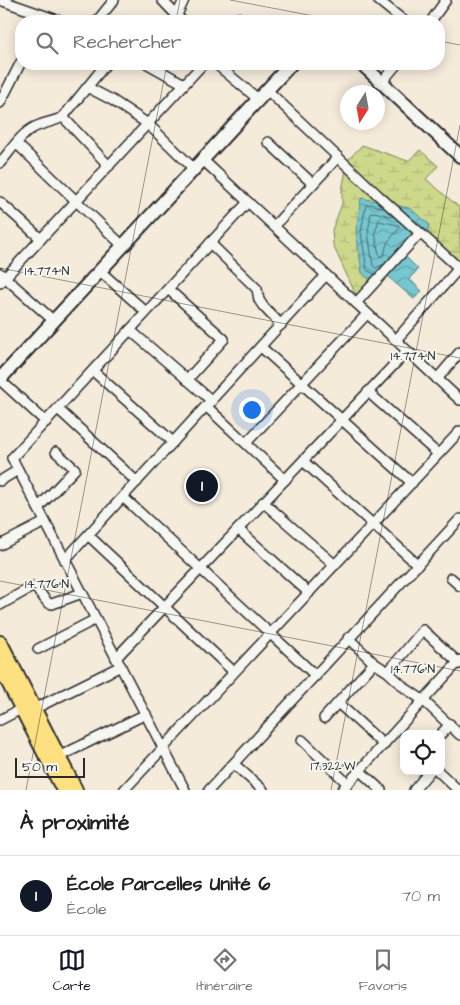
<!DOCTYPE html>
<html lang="fr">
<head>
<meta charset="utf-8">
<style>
  :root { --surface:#fff; --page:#f6f6f6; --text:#222; --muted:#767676; --line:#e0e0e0; --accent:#111827 }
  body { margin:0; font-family:"Architects Daughter",sans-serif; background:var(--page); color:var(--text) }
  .controls { position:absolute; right:15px; bottom:15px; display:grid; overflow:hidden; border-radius:10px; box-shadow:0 2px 12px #0003 }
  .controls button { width:45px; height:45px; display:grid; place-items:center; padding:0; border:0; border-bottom:1px solid var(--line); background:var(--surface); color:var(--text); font:25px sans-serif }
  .compass { position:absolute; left:340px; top:85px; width:45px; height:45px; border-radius:50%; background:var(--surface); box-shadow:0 2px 12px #0003; rotate:191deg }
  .scale { position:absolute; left:15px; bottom:12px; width:70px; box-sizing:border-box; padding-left:5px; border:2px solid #2b2b2b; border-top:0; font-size:14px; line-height:18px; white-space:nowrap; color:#2b2b2b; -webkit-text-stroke:4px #f6f6f2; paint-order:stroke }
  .you { position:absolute; left:251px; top:409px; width:18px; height:18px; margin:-12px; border:4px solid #fff; border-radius:50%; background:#1a73e8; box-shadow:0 0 0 8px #1a73e833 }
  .badge { display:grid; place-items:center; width:32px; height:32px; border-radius:50%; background:var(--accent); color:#fff; font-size:16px; font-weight:700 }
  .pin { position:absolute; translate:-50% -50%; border:2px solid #fff; box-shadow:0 1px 5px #0006 }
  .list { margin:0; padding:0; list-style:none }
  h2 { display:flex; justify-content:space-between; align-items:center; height:65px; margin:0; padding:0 20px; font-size:21px }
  h2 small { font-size:16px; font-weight:400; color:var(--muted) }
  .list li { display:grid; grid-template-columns:32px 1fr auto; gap:15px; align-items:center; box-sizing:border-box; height:80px; padding:0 20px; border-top:1px solid var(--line) }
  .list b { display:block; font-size:19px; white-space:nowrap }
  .list p { margin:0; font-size:16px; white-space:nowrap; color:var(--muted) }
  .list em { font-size:16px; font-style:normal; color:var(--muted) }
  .icon { flex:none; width:28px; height:28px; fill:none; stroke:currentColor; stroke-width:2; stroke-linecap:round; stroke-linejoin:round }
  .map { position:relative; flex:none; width:460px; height:790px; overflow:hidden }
  .search { position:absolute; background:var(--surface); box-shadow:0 2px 12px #0003; left:15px; right:15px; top:15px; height:55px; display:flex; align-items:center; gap:12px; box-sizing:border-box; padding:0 18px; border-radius:20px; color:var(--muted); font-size:19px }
  .sheet { height:145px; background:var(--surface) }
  nav { display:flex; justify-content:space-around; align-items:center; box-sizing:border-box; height:70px; border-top:1px solid var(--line); background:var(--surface); font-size:14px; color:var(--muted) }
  nav a { display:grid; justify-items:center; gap:2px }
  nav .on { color:var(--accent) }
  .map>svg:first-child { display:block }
</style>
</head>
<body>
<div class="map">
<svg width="460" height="790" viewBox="0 0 460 790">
  <defs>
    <pattern id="wetland-marsh" width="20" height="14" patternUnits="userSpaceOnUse" patternTransform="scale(1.25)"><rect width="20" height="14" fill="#cdd88b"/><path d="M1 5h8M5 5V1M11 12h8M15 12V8" fill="none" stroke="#b0ba78"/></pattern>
    <pattern id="water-waves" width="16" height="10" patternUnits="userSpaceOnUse" patternTransform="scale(1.25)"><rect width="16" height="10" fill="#77c7d0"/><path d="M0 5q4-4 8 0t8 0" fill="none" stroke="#62a2a9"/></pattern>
  </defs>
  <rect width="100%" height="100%" fill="#f5ebdb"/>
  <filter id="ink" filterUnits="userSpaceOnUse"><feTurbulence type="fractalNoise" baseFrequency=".02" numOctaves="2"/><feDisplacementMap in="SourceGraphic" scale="10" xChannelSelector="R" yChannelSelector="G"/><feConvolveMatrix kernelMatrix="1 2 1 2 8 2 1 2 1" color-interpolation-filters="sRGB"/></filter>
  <g filter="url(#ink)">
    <polygon fill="url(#wetland-marsh)" stroke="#7c825b" points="362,145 408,161 420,150 438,166 426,179 460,208 460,261 452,269 419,236 402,253 418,269 409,279 422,291 414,299 386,275 363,298 355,293 333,245 332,230 342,204 342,190 348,160"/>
    <polygon fill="url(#water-waves)" stroke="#59898e" points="361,198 409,208 429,224 428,231 419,236 402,253 418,269 409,279 422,291 414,299 386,275 380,281 368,278 362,273 356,231"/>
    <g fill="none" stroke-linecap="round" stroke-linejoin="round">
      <g stroke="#49696d" stroke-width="1">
        <polygon points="379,221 398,225 400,227 387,243 384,255 381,257 379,255 375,233"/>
        <polyline points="384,264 376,268 373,266 368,232 371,213 374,212 394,217"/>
        <polyline points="374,274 367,270 361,232 366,205 371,204 384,208"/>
      </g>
      <defs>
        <g id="street">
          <polyline points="0,0 60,21"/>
          <polyline points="162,0 182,21"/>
          <polyline points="378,0 404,21"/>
          <polyline points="175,19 184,0"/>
          <polyline points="97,21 114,0"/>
          <polyline points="237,21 239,18"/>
          <polyline points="431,21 446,0"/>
          <polyline points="148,64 184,84"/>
          <polyline points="216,64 258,99"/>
          <polyline points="381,83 397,64"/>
          <polyline points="87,87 112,100 148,124 194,169"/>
          <polyline points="267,90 379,196 460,269"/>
          <polyline points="0,103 21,62"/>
          <polyline points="63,117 109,166"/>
          <polyline points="268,142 313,184"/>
          <polyline points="17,144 123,246"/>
          <polyline points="203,160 460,400"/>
          <path d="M0,163C9,153 21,134 33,128C42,123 53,122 63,117L106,64"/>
          <polyline points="0,202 41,239"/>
          <polyline points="274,226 338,157"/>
          <polyline points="210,243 257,289 259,300 263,306 281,325"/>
          <polyline points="100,271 146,312"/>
          <polyline points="0,273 54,321"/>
          <polyline points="0,283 203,64"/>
          <polyline points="168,289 224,339 187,380"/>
          <polyline points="356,303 420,233"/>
          <polyline points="130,330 212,401"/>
          <polyline points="396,340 460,267"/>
          <polyline points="261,347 412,483"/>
          <polyline points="93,371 173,442"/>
          <polyline points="437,379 460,352"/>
          <polyline points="0,380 46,422"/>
          <polyline points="368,392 438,454"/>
          <polyline points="207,407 285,480"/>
          <polyline points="58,409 137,482"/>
          <polyline points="246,443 367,314"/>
          <polyline points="303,461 418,565"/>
          <polyline points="0,481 18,470"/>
          <polyline points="123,497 316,676"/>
          <polyline points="263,502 335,565"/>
          <polyline points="38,508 75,469 56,452"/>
          <polyline points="238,529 309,593"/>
          <polyline points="88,535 234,672"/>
          <polyline points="0,545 45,522"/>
          <polyline points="65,560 326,275"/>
          <polyline points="451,578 460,586"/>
          <polyline points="0,605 32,587 35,587 48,603 52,604 82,593"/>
          <polyline points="348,638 374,663 388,672 405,688 424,701 460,735"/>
          <polyline points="38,649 96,619"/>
          <polyline points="116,658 407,351"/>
          <polyline points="388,672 423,630 460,664"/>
          <polyline points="338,703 384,745"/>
          <polyline points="34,709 121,666"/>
          <polyline points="324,718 374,663"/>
          <polyline points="0,720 23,708"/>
          <polyline points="441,734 450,724"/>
          <polyline points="302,740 348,784"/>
          <polyline points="58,757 146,714"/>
          <polyline points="234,764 263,790"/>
          <polyline points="360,771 381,790"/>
          <polyline points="438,771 458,790"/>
          <polyline points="124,790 460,431"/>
          <polyline points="185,790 12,458 248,202"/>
          <polyline points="209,790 460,519"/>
          <polyline points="342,790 460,660"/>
          <polyline points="414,790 430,771"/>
        </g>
        <g id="secondary">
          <polyline points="362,64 460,156"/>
          <polyline points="0,379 291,64"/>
        </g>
        <g id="primary">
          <polyline points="0,643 75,790"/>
          <polyline points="0,665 64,790"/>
        </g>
      </defs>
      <use href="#street" stroke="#2b2b2b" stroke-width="12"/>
      <use href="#secondary" stroke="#2b2b2b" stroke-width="16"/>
      <use href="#primary" stroke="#2b2b2b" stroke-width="18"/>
      <use href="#street" stroke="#f6f6f2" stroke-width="9"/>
      <use href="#secondary" stroke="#f6f6f2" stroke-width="12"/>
      <use href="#primary" stroke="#fde080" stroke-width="14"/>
    </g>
  </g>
  <path fill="none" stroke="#2b2b2b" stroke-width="1" stroke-opacity="0.45" d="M230,0L340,21M176,21L180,0M439,41L460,45M0,268L460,358M0,581L460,671M26,790L167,64M331,790L460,125"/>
  <g font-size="12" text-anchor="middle" fill="#2b2b2b" stroke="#f6f6f2" stroke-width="4" stroke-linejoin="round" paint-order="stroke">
    <text x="47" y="275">14.774°N</text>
    <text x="413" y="360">14.774°N</text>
    <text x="47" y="588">14.776°N</text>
    <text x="413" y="673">14.776°N</text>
    <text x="333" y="770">17.322°W</text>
  </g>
</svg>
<div class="controls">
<button><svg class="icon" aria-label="locate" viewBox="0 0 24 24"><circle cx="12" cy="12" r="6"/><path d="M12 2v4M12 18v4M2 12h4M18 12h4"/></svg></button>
</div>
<svg class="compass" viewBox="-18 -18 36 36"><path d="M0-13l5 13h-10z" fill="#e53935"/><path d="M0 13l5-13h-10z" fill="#767676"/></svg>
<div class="scale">50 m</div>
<div class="you"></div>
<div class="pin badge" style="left:202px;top:486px">1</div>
<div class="search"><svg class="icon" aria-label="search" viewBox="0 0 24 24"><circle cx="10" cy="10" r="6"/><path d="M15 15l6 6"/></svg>Rechercher</div>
</div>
<section class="sheet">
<h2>À proximité<small></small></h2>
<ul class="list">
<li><span class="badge">1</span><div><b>École Parcelles Unité 6</b><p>École</p></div><em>70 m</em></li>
</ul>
</section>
<nav>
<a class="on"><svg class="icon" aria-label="map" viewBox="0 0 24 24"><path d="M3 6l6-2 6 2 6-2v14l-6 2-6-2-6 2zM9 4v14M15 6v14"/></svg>Carte</a>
<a><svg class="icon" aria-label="directions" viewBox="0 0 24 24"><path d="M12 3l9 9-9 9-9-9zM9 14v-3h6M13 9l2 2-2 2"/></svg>Itinéraire</a>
<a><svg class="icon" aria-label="saved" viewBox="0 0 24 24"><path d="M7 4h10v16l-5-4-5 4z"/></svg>Favoris</a>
</nav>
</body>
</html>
